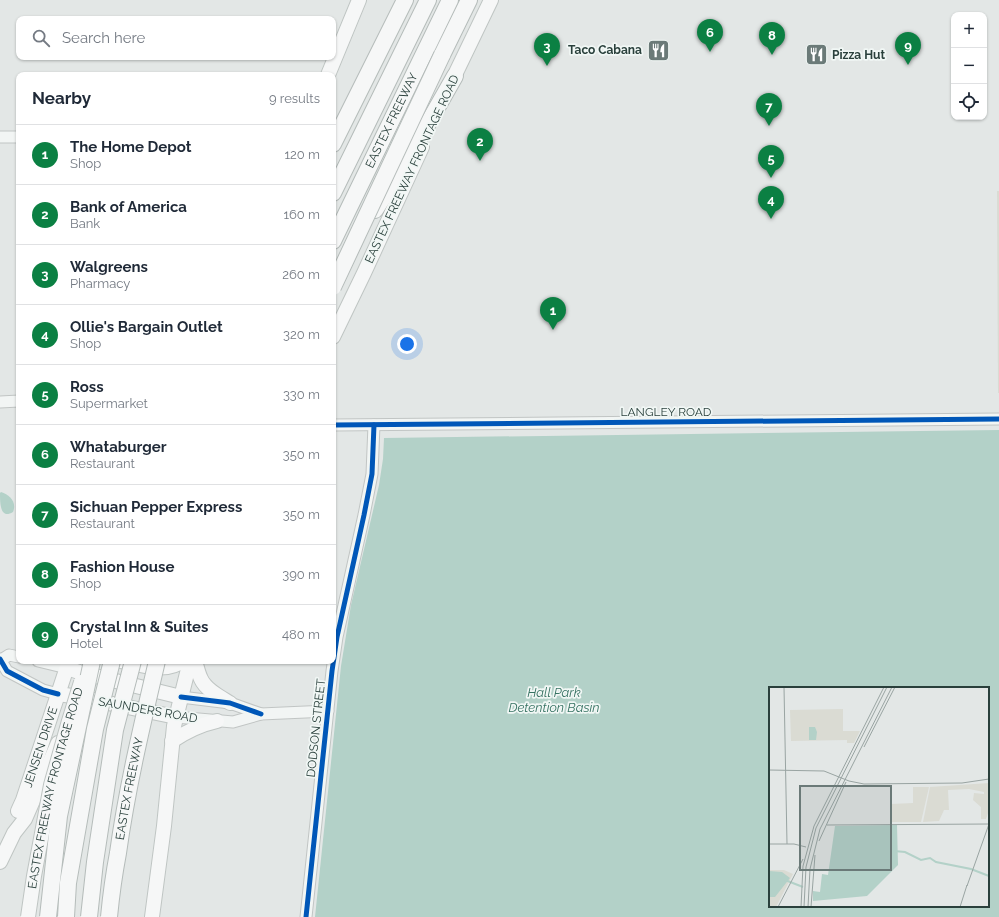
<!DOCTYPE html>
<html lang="en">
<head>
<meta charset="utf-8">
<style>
  :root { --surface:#fff; --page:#f2f2f3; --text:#1f2937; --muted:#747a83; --line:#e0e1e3; --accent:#0b8043 }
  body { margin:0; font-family:Raleway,sans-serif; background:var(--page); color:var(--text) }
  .controls { position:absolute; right:12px; top:12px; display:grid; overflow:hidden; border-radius:8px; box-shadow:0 1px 3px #0004 }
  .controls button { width:36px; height:36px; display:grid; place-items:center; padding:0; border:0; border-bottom:1px solid var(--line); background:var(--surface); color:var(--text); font:20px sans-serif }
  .you { position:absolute; left:407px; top:344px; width:14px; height:14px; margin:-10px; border:3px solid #fff; border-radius:50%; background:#1a73e8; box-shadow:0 0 0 6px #1a73e833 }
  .badge { display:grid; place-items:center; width:26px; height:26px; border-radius:50%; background:var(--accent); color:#fff; font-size:13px; font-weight:700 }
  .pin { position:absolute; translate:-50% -33px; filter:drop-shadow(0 1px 2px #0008) }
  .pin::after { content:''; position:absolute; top:21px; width:14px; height:12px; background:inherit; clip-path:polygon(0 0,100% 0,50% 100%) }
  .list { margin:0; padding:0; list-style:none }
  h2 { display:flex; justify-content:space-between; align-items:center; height:52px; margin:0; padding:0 16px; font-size:17px }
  h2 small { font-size:13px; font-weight:400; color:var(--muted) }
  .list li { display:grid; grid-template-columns:26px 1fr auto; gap:12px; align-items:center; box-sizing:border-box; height:60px; padding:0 16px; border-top:1px solid var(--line) }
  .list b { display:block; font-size:15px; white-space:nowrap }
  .list p { margin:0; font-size:13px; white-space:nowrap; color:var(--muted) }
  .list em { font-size:13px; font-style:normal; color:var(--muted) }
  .icon { flex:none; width:22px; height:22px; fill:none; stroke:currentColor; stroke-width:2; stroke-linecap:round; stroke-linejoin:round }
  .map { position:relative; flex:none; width:999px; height:917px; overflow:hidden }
  .search { position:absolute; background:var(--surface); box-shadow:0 1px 3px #0004; left:16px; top:16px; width:320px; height:44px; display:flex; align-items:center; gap:10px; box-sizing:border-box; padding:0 14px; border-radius:8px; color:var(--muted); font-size:15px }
  .panel { position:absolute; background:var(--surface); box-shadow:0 1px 3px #0004; left:16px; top:72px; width:320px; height:592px; border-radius:8px }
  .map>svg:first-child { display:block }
</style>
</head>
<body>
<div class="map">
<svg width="999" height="917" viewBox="0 0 999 917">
  <rect width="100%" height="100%" fill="#e3e7e6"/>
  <polygon fill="#dadbd3" points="997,191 999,191 999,393 998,393"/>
  <g fill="#b3d1c8" fill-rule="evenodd">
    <path d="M999,430V917H315L341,666L351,605L379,485L383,459L384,438ZM770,688H988V906H770Z"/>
    <path d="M1,492C10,495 17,502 13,512C0,520 0,503 0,493Z"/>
  </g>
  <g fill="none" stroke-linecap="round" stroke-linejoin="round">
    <defs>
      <g id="minor">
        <polyline points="0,137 19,137"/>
        <polyline points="0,402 19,401"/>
        <polyline points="333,425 999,419"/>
        <polyline points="0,659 7,671 43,690 58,694"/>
        <polyline points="1,660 9,655 19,657"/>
        <polyline points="38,661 67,668"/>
        <polyline points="181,697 230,703 261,714"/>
        <polyline points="176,717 233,722 261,714 328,711"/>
        <polyline points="306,917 332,671 337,637 364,515 372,474 374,425"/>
      </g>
      <g id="major">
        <polyline points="328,75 359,0"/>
        <polyline points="450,85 491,0"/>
        <polyline points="333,337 364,273 422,147"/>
        <path d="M121,661C138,664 167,674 182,661"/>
        <path d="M195,661C197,667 198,673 201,679C206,690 220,697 230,703"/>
        <polyline points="67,668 79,672 181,697"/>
        <polyline points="58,694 79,697 176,717"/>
        <path d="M172,741C187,731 199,725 217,721"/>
        <path id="s1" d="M18,811L23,800L69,661"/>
        <polyline points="0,862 14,833 25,819 58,743"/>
        <polyline points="152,917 164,826 174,726 190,661"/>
      </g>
      <g id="highway">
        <polyline points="442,55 469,0"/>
        <polyline points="333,144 405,0"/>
        <polyline points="333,193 428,0"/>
        <polyline points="375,210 407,160 455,76"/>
        <path id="s2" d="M333,241L450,0"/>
      </g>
    </defs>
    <use href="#minor" stroke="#c1c5c4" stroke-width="13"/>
    <use href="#major" stroke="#bfc5c3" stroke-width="16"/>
    <use href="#highway" stroke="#b5bcba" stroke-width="18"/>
    <use href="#minor" stroke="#f2f5f4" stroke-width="11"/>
    <use href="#major" stroke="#f6f7f7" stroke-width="14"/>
    <use href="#highway" stroke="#f6f7f7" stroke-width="16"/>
    <defs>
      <g id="major-bridge">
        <path id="s3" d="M28,917L34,876L51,785L69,721L81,682"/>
      </g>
      <g id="highway-bridge">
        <polyline points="333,287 442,55"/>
        <polyline points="48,917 59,816 92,661"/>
        <polyline points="66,917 68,883 95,729 112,661"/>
        <polyline points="89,917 95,862 115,730 133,661"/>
        <path id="s4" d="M109,917C111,896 114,874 118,853C127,788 142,725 157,661"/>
      </g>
    </defs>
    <use href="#major-bridge" stroke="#bfc5c3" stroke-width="16" stroke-linecap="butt"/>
    <use href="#highway-bridge" stroke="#b5bcba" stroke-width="18" stroke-linecap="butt"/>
    <use href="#major-bridge" stroke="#f6f7f7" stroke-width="14"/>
    <use href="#highway-bridge" stroke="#f6f7f7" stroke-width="16"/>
    <defs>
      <g id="cycleway">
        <polyline points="333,425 999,419"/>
        <polyline points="0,659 7,671 43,690 58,694"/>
        <polyline points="181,697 230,703 261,714"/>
        <polyline points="306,917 332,671 337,637 364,515 372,474 374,425"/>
      </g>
    </defs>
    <use href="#cycleway" stroke="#f1f7f5" stroke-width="8"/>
    <use href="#cycleway" stroke="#0057b8" stroke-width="5"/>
  </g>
  <defs>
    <symbol id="restaurant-square" viewBox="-11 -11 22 22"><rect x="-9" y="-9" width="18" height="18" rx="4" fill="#6b7a78" stroke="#f1f7f5"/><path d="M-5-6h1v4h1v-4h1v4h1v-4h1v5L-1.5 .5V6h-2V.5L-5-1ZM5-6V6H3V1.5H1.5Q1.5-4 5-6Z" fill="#fff"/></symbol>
  </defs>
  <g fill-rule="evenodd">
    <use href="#restaurant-square" x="646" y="38" width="25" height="25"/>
    <use href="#restaurant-square" x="804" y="42" width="25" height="25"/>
  </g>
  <g text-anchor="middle" stroke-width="3.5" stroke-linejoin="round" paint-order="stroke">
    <g font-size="12" font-weight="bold" fill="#2a403c" stroke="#f1f7f5" text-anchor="end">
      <text x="642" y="54">Taco Cabana</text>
      <text x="832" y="59" text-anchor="start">Pizza Hut</text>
    </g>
    <g font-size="12" fill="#2a403c" stroke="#f1f7f5">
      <text dy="4" stroke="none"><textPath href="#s2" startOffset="134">EASTEX FREEWAY</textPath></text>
      <text transform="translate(412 169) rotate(-65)" y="4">EASTEX FREEWAY FRONTAGE ROAD</text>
      <text x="666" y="416">LANGLEY ROAD</text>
      <text transform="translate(148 710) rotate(10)" y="4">SAUNDERS ROAD</text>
      <text transform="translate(316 728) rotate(-84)" y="4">DODSON STREET</text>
      <text dy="4" stroke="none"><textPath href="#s1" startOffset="68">JENSEN DRIVE</textPath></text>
      <text dy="4" stroke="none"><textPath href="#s4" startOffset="130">EASTEX FREEWAY</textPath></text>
      <text dy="4" stroke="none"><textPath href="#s3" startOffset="132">EASTEX FREEWAY FRONTAGE ROAD</textPath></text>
    </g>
    <g font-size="13" font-style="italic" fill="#367262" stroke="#f1f7f5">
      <text x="554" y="697">Hall Park<tspan x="554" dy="15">Detention Basin</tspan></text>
    </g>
  </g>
  <g transform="translate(769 687)">
    <rect width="220" height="220" fill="#e3e7e6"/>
    <path d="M74,22V44H91L85,56H78V53L22,54L21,23ZM220,96V123L217,132H212V120L204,113L205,106L215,107V105L200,102L179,103L180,123H175L170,134L154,135L161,100ZM144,100H160L152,135H122V117L144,116ZM0,183H15L24,187L7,220H0Z" fill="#dadbd3"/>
    <path d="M40,40H46L48,45L47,53H40ZM128,138L129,178L98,209L44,214V204L51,205L53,187L59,188L66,139ZM0,184L13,185L21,191L6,210H0Z" fill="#b3d1c8"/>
    <path fill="none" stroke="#b3d1c8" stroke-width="2" d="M125,164L136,165L152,173L161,171L167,175L202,182L220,189M16,193L34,200"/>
    <path fill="none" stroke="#99a4a2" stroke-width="1" d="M15,0L18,157M95,60L126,0M0,83L55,84L80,94L95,97L193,96L220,92M58,138L220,137M50,154L77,95M0,157H25L37,160M198,199L220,137M9,220L34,172M32,220L34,179L45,139L115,0M35,220L37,180L47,141L118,0M39,220L41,182L51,142L123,0M42,220L46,168M191,220L198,198"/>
    <path fill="#6b7a78" fill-opacity="0.15" stroke="#6b7a78" stroke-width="2" d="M31,99H122V183H31Z"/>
    <rect width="220" height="220" fill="none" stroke="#2a403c" stroke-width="2"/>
  </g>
</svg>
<div class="controls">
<button>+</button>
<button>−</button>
<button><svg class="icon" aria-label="locate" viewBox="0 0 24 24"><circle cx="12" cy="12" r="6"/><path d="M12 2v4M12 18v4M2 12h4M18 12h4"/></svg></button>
</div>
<div class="you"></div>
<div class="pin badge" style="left:553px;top:330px">1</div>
<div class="pin badge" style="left:480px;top:161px">2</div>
<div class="pin badge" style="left:547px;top:66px">3</div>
<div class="pin badge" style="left:771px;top:219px">4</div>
<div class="pin badge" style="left:771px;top:178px">5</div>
<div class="pin badge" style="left:710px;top:52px">6</div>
<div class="pin badge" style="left:769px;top:126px">7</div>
<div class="pin badge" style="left:772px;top:55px">8</div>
<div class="pin badge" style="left:908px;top:65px">9</div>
<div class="search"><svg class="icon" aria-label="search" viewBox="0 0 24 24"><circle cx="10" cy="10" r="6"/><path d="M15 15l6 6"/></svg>Search here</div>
<section class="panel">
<h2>Nearby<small>9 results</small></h2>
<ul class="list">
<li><span class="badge">1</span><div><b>The Home Depot</b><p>Shop</p></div><em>120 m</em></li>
<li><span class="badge">2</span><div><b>Bank of America</b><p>Bank</p></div><em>160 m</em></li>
<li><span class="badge">3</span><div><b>Walgreens</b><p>Pharmacy</p></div><em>260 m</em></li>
<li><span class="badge">4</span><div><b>Ollie's Bargain Outlet</b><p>Shop</p></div><em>320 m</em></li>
<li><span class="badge">5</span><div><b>Ross</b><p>Supermarket</p></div><em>330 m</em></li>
<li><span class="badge">6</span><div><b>Whataburger</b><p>Restaurant</p></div><em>350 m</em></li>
<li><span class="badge">7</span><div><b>Sichuan Pepper Express</b><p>Restaurant</p></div><em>350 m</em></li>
<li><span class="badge">8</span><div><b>Fashion House</b><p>Shop</p></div><em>390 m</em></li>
<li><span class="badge">9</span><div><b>Crystal Inn &amp; Suites</b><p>Hotel</p></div><em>480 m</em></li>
</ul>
</section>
</div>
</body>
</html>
